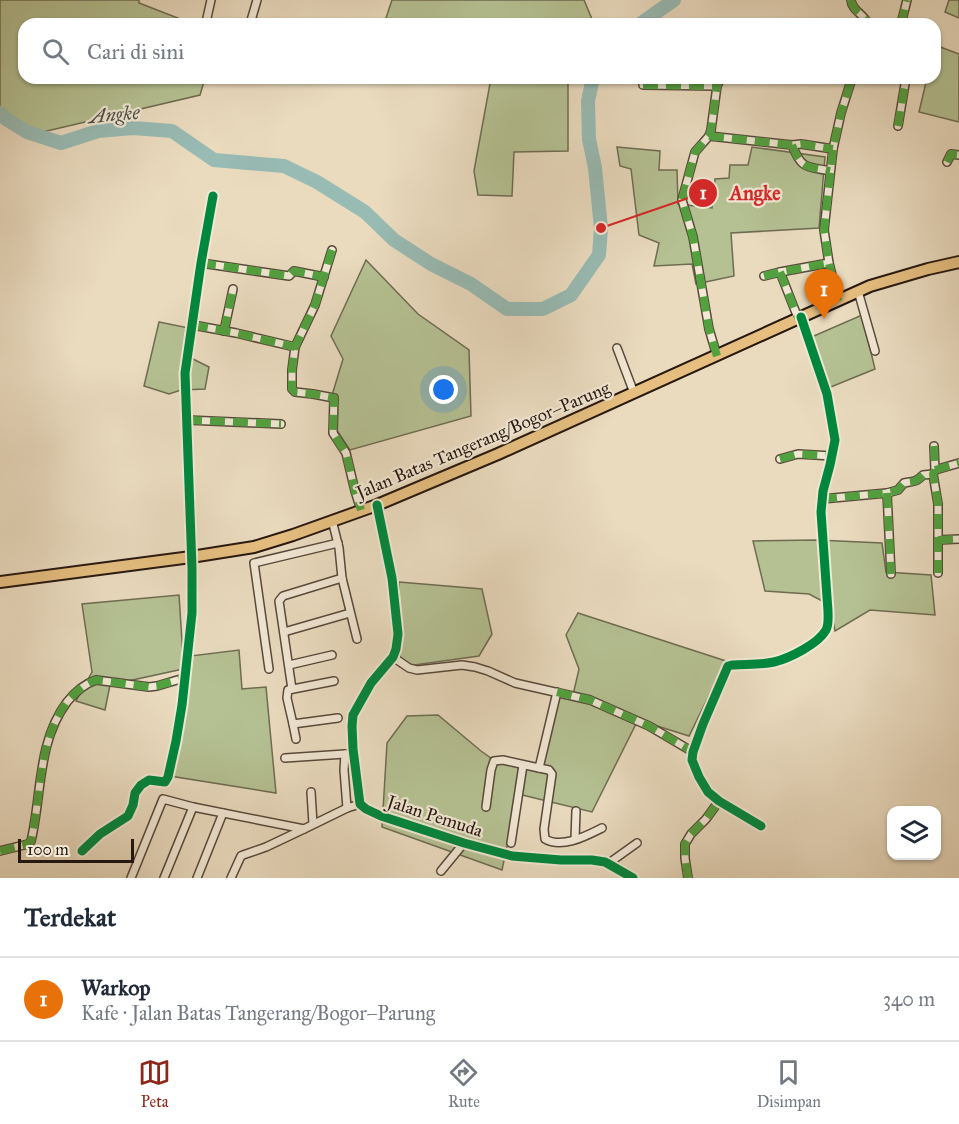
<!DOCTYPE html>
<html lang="id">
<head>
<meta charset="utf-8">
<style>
  :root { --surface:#fff; --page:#f6f6f7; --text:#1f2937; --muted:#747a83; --line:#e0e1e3; --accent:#8f2418 }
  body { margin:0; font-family:"IM FELL Great Primer",serif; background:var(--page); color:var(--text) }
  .controls { position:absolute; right:18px; bottom:18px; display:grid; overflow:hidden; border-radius:12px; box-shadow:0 2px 4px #0004 }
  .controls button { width:54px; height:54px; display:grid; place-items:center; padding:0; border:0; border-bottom:2px solid var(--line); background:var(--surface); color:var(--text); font:30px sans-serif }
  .scale { position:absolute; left:18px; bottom:15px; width:116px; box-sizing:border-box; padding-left:6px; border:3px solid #271810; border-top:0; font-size:16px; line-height:21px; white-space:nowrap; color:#271810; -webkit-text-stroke:4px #f1e8d5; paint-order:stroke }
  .you { position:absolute; left:444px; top:390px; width:21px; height:21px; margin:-15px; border:4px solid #fff; border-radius:50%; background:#1a73e8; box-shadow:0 0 0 9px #1a73e833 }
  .badge { display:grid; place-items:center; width:39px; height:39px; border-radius:50%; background:var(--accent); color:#fff; font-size:20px; font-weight:700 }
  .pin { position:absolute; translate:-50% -50px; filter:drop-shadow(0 2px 3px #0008) }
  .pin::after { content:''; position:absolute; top:32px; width:21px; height:18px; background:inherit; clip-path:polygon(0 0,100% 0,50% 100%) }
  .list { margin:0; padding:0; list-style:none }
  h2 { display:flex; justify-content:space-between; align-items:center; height:78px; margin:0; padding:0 24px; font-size:26px }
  h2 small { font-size:20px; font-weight:400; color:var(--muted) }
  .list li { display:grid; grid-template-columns:39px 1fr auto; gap:18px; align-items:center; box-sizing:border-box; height:84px; padding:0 24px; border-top:2px solid var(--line) }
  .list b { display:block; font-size:22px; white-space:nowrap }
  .list p { margin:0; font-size:20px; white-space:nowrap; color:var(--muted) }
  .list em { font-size:20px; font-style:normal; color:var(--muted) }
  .icon { flex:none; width:33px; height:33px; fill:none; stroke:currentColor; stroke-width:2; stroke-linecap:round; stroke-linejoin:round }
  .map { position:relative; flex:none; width:959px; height:878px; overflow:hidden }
  .search { position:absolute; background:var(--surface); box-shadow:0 2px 4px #0004; left:18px; right:18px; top:18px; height:66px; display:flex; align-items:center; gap:15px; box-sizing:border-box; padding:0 21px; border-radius:18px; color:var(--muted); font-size:22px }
  .sheet { height:162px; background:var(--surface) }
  nav { display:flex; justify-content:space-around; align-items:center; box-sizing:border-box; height:84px; border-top:2px solid var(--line); background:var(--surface); font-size:16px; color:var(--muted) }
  nav a { display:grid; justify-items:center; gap:3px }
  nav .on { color:var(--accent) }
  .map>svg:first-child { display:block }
</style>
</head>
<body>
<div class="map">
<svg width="959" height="878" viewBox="0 0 959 878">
  <rect width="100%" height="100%" fill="#eadbbf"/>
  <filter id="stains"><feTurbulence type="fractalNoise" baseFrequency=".00333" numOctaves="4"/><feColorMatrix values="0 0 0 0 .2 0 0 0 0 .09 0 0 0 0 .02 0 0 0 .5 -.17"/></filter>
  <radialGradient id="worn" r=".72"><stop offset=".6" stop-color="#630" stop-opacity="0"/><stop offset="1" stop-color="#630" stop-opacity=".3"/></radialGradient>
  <g fill="#b5c193" stroke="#6e6c52" stroke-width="1.5">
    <polygon points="0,0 139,0 139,3 193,24 24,24 24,78 205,78 200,95 30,135 0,109"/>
    <polygon points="392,0 584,0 594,24 396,24 386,18"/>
    <polygon points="949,0 959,0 959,18 945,12"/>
    <polygon points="935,45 959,54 959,122 919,112 927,78 935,78"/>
    <polygon points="491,78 568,78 568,151 514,152 512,196 478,195 474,171"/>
    <polygon points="617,147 660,151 659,170 677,170 678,204 712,208 715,179 729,178 730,165 748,165 752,147 825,157 819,228 731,233 734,276 696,284 692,264 654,266 659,243 639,235 631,169 620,166"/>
    <polygon points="366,260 418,314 469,350 471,416 350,450 330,420 333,392 343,359 331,336"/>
    <polygon points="862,315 875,369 821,391 807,339"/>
    <polygon points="159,322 189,328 185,355 209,367 205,389 181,390 169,394 144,386"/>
    <polygon points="817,540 882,543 886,572 931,575 935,615 870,610 835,631 830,605 809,594 765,591 753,541"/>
    <polygon points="399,582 482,589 492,634 479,656 400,667"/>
    <polygon points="179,595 183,657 239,650 242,689 266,687 276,793 170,776 183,669 110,685 105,710 76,701 92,672 82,604"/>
    <polygon points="578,613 726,661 689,736 638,720 592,812 518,794 502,870 382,827 387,743 407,716 438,715 481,751 498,763 537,766 556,691 573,695 579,669 566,635"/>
  </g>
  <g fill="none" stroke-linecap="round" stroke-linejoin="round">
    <g stroke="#98bbb4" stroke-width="14">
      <polyline points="640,24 674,0"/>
      <polyline points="0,113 6,119 27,132 61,143 98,131 133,128 172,131 214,160 284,166 317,182 365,212 394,240 431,264 471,284 507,309 543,309 571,295 599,255 601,228 595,168 589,139 588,101 593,78"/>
    </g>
    <defs>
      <g id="street">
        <path d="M851,0C852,11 864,14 868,24"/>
        <polyline points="207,18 211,0"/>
        <polyline points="251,21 261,24"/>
        <polyline points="250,24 257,0"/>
        <polyline points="901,24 907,0"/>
        <polyline points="643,85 717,86"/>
        <polyline points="898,126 906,78"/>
        <polyline points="709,136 792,145 801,144 833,149"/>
        <path d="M792,145C802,170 806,166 830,171"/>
        <polyline points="947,162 951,154 959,155"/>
        <polyline points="332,250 315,305 295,347 292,370 292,389 295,392 313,394 334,398 333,433 346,453 355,491 361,510"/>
        <polyline points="201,263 289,276 294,271 324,277"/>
        <polyline points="780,272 798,318"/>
        <polyline points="764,276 780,272 829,263"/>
        <polyline points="858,291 875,351"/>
        <polyline points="838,301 829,263 824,230 833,149 841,113 852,78"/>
        <polyline points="193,325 236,333 295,347"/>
        <polyline points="224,331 233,289"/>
        <polyline points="617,348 634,393"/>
        <polyline points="717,356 709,329 693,237 682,200 695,152 709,136 711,130 717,86 721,78"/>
        <polyline points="187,420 281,424"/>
        <polyline points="934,446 935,470 933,474 938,504 938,573"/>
        <polyline points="780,459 798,454 832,456"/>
        <polyline points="935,470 959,463"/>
        <polyline points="887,493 891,574"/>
        <path d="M822,499L887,493L898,490L904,483C914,481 915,483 923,475L933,474"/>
        <polyline points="377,505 392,578 398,634 396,649 393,657 371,683 353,715 352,726 353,749 360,804 366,809 381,816 464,843 512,856 561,860 592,860 605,862 633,878"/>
        <polyline points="332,520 339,548 342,578 357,639"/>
        <polyline points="938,540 959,539"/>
        <polyline points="284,632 350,613"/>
        <polyline points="393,657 409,668 417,670 462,665 475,667 488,671 515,683 590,700 649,726 693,752"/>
        <polyline points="289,665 332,655"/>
        <polyline points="269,669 254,563 338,543"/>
        <polyline points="334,681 288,690 287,698 293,724 338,718"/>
        <polyline points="292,689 279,601 283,596 342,578"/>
        <polyline points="293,724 296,739"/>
        <polyline points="285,758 345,754"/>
        <path d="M539,768L549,770L552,774L544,829L545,839C562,849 586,836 602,828"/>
        <polyline points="311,792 313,824"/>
        <polyline points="486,807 491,770 494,761 503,760 539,768 557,692"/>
        <polyline points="347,808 344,770 345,754 353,754"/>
        <path d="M761,826L719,801L708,792L699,777L692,760L693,752L703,724L728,666L732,665C746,664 761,665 774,662C790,658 818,644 826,630C829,624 828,618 828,611L821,512L823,491L830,465L835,440L827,394L801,317"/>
        <polyline points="575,839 576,811"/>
        <polyline points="511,843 523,765"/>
        <path d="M0,851L28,844L31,841C42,795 37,742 67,702C75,692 84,684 96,680L149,687L157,686L184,678"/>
        <polyline points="82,851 100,834 128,816 133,805 135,793 141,785 149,780 165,782 168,777 176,741 182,705 192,613 192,568 185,373 201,263 213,196"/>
        <polyline points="609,863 637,843"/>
        <polyline points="441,871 464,843"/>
        <polyline points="131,878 163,799 193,807 304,829 347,808 360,804"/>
        <polyline points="164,878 193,807"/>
        <polyline points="197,878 223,813"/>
        <polyline points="231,878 241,856 243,855 266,847 304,829"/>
        <polyline points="688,878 685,858 685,844 691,834 706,819 719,801"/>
      </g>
      <polyline id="primary" points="0,582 191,557 254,547 293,535 377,505 498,454 870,286 928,269 959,262"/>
    </defs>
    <use href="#street" stroke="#58493c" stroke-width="10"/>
    <use href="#primary" stroke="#271810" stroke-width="14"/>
    <use href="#street" stroke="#f1e8d5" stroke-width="7"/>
    <use href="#primary" stroke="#e5be80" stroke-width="10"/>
    <g stroke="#51a13f" stroke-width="8" stroke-dasharray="15 8" stroke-linecap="butt">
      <path d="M851,0C852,11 864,14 868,24"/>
      <polyline points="901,24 907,0"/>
      <polyline points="643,85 717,86"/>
      <polyline points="898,126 906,78"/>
      <polyline points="709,136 792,145 801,144 833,149"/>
      <path d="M792,145C802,170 806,166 830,171"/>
      <polyline points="947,162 951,154 959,155"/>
      <polyline points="332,250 315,305 295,347 292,370 292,389 295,392 313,394 334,398 333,433 346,453 355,491 361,510"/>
      <polyline points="201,263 289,276 294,271 324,277"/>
      <polyline points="780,272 798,318"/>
      <polyline points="764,276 780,272 829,263"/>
      <polyline points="838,301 829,263 824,230 833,149 841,113 852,78"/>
      <polyline points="193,325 236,333 295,347"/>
      <polyline points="224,331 233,289"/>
      <polyline points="717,356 709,329 693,237 682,200 695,152 709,136 711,130 717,86 721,78"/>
      <polyline points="187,420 281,424"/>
      <polyline points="934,446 935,470 933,474 938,504 938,573"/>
      <polyline points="780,459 798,454 832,456"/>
      <polyline points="935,470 959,463"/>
      <polyline points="887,493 891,574"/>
      <path d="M822,499L887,493L898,490L904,483C914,481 915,483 923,475L933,474"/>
      <polyline points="938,540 959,539"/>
      <polyline points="557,692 590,700 649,726 693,752"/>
      <path d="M0,851L28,844L31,841C42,795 37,742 67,702C75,692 84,684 96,680L149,687L157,686L184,678"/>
      <polyline points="688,878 685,858 685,844 691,834 706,819 719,801"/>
    </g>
    <defs>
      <g id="cycleway">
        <polyline points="377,505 392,578 398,634 396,649 393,657 371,683 353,715 352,726 353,749 360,804 366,809 381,816 464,843 512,856 561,860 592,860 605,862 633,878"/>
        <path d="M761,826L719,801L708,792L699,777L692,760L693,752L703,724L728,666L732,665C746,664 761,665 774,662C790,658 818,644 826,630C829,624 828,618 828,611L821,512L823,491L830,465L835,440L827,394L801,317"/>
        <polyline points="82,851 100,834 128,816 133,805 135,793 141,785 149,780 165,782 168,777 176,741 182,705 192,613 192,568 185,373 201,263 213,196"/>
      </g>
    </defs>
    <use href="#cycleway" stroke="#f1e8d5" stroke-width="13"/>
    <use href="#cycleway" stroke="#00873e" stroke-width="9"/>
  </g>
  <g text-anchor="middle" stroke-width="4.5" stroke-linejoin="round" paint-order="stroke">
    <g font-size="18" fill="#271810" stroke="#f1e8d5">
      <text transform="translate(483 440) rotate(-23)" y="6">Jalan Batas Tangerang/Bogor–Parung</text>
      <text transform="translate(435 816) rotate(18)" y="6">Jalan Pemuda</text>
    </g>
    <g font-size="20" font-style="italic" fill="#4f5149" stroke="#f1e8d5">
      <text transform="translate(114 114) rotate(-5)" y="7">Angke</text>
    </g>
  </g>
  <path fill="none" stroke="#d62828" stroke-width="2" d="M601 228L703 193"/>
  <g fill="#d62828" stroke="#f1e8d5" stroke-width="2">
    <circle cx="601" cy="228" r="6"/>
    <circle cx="703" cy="193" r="15"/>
  </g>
  <g font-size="18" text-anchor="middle" font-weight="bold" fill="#fff">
    <text x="703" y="199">1</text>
  </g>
  <g font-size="20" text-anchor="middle" font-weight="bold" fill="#d62828" stroke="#f1e8d5" stroke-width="4.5" stroke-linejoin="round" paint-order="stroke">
    <text x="755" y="200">Angke</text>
  </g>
  <rect width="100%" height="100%" filter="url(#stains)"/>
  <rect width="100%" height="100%" fill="url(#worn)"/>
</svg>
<div class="controls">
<button><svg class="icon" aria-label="layers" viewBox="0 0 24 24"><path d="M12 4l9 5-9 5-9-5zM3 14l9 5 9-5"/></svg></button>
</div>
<div class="scale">100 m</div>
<div class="you"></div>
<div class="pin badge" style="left:824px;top:319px;background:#e8710a">1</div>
<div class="search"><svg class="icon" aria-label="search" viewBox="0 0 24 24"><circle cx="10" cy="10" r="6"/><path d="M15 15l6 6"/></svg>Cari di sini</div>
</div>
<section class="sheet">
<h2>Terdekat<small></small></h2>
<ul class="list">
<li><span class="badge" style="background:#e8710a">1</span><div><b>Warkop</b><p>Kafe · Jalan Batas Tangerang/Bogor–Parung</p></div><em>340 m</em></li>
</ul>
</section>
<nav>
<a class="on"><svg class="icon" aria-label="map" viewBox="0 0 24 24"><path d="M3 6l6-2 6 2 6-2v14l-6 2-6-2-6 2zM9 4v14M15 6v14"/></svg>Peta</a>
<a><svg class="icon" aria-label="directions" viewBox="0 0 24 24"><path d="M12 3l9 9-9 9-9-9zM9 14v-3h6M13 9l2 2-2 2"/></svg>Rute</a>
<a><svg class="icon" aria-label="saved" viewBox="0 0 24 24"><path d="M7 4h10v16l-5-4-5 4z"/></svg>Disimpan</a>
</nav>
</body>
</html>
